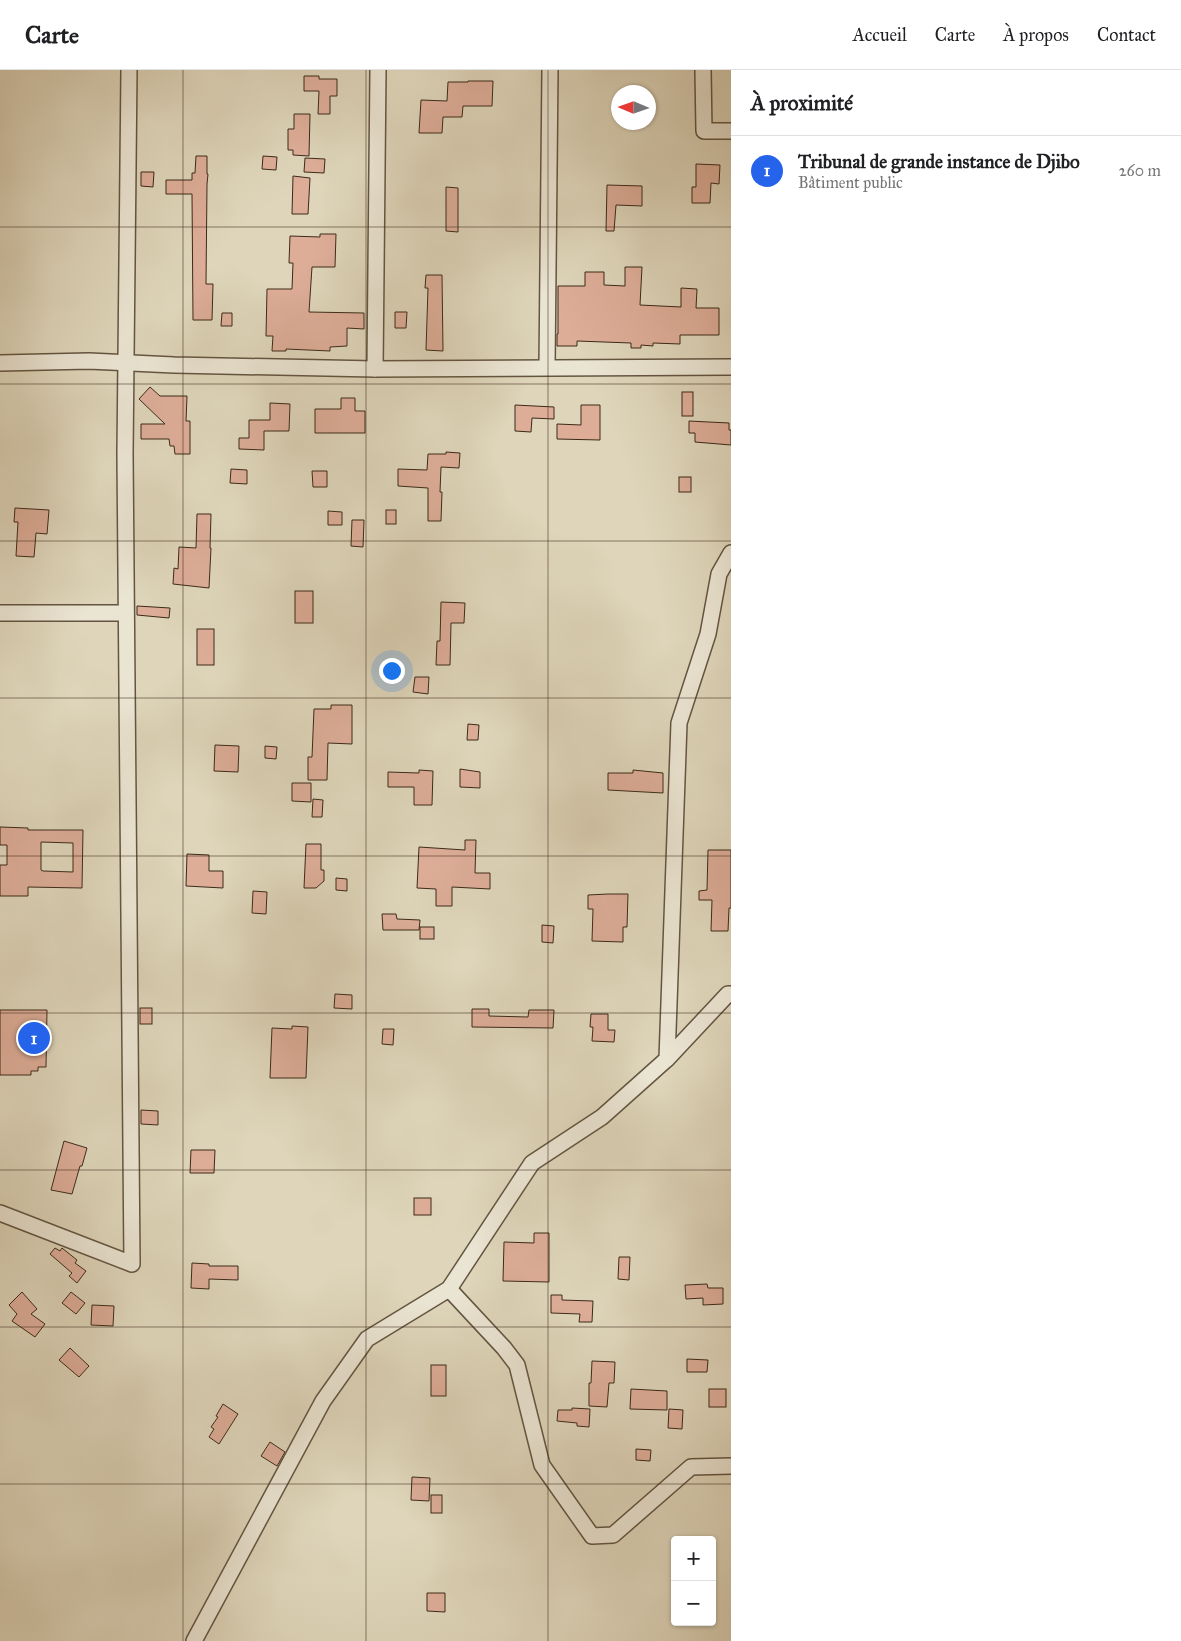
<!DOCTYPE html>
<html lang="fr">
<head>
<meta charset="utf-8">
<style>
  :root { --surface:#fff; --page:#f6f6f6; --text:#202124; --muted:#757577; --line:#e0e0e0; --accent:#2563eb }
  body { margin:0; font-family:"IM FELL Great Primer",serif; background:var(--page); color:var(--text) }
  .controls { position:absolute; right:15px; bottom:15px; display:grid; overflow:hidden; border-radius:5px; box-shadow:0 1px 4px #0004 }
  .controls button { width:45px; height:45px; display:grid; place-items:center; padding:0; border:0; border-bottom:1px solid var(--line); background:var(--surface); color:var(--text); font:25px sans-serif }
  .compass { position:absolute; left:611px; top:15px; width:45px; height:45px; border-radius:50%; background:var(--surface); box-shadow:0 1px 4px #0004; rotate:272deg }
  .you { position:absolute; left:391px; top:600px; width:18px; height:18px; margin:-12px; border:4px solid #fff; border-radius:50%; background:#1a73e8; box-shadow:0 0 0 8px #1a73e833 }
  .badge { display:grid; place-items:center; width:32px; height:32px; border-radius:50%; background:var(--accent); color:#fff; font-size:16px; font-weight:700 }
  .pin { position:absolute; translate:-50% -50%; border:2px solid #fff; box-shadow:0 1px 5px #0006 }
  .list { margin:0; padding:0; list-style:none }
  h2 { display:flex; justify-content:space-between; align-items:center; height:65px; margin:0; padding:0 20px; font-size:21px }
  h2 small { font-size:16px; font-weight:400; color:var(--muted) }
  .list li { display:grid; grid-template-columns:32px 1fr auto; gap:15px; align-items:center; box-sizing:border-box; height:70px; padding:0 20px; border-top:1px solid var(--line) }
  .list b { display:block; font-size:19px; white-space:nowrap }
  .list p { margin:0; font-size:16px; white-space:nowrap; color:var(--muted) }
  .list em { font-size:16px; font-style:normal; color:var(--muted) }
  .map { position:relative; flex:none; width:731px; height:1571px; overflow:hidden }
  header { display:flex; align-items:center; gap:30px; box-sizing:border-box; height:70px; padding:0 25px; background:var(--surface); border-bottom:1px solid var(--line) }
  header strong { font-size:24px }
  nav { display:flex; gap:28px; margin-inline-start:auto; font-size:18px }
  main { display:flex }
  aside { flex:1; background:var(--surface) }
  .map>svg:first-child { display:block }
</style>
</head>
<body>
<header>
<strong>Carte</strong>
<nav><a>Accueil</a><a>Carte</a><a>À propos</a><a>Contact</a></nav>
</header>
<main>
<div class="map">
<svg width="731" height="1571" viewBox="0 0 731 1571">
  <rect width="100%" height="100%" fill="#ded5ba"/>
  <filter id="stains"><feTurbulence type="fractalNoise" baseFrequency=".004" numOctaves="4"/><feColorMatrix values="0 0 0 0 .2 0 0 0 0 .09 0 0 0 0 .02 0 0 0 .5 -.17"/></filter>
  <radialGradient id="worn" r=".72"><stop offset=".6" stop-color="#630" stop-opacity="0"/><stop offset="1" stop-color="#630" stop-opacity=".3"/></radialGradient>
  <g fill="#ddad98" stroke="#3c2a19" fill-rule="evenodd">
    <polygon points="304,6 319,6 319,9 337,9 337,26 330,26 330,44 318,44 319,21 304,21"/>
    <polygon points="468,11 493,11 492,36 463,36 462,47 443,47 442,63 419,63 421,30 447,31 448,12 468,12"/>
    <polygon points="294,44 310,44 309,86 293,85 293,80 288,80 288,59 294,59"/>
    <polygon points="196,86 207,86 207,104 208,104 207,114 206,214 213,214 212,250 193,250 192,124 166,124 166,110 192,110 192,103 195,103"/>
    <polygon points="263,86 277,87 276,100 262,99"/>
    <polygon points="305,88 325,89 324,103 304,102"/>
    <polygon points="696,94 720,95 719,114 711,113 710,133 692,133 692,117 696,117"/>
    <polygon points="141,102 154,102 153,117 141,116"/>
    <polygon points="293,106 310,108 308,144 292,144"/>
    <polygon points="607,115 642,116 642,136 616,135 614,161 606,161"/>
    <polygon points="446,117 458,118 458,162 446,161"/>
    <polygon points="320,164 336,164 335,197 312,197 309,242 364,243 364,259 347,258 347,276 330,277 330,281 286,279 286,281 272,281 273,266 266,266 267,219 292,219 293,193 289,193 290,166 320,167"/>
    <polygon points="625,197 642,197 640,235 681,237 681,218 697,219 696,238 719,238 719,265 680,265 680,274 653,273 653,276 641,275 641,278 631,278 631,273 577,271 577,276 557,276 557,264 558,264 558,216 585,216 585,202 604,202 604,215 625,216"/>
    <polygon points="426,205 442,205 443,281 426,280 428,218 425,218"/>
    <polygon points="395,242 407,242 406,258 395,258"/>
    <polygon points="222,243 232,243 232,256 221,256"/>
    <polygon points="150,317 160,326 187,326 186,351 190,351 190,384 175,384 174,376 170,376 169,369 141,369 141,354 165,354 139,329"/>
    <rect x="682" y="322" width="11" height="24"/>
    <polygon points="341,328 355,328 355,341 365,341 365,363 315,363 315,339 341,339"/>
    <polygon points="270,333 290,334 289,361 264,361 264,380 239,379 239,368 249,368 249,350 270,350"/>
    <polygon points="515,335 554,337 554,349 532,348 531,362 515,361"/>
    <polygon points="581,335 600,335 600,370 557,369 557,354 581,355"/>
    <polygon points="689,351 729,353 729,360 731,360 731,375 695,372 695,363 689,363"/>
    <polygon points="446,382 460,383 459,398 441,397 440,422 442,422 441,451 428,451 428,418 398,416 398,399 427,400 428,384 446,384"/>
    <polygon points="231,399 247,400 247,414 230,413"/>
    <polygon points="312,401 327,401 327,417 313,417"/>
    <rect x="679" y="407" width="12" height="15"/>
    <polygon points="15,438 49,440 47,464 36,463 34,487 16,486 18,452 14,452"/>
    <rect x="386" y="440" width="10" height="14"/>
    <polygon points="328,441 342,442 342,455 328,455"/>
    <polygon points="197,444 211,444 210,478 211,478 209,518 173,514 174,498 178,499 179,477 196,478"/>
    <polygon points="352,450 364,450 363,477 351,476"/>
    <rect x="295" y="521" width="18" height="32"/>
    <polygon points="441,532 465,533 464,553 451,553 450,595 436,595 437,571 440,571"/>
    <polygon points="137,536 170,538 169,548 137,545"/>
    <rect x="197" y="559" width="17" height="36"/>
    <polygon points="415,607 429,607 428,624 413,622"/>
    <polygon points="331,635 352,635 352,674 328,673 327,710 308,710 308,687 312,687 314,639 331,639"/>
    <polygon points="468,654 479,655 478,670 467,670"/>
    <polygon points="215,675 239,676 238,702 214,701"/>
    <polygon points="265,676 277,677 276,689 265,688"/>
    <polygon points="460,699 480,702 480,718 460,717"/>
    <polygon points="419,700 433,701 432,735 414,735 414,717 388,717 388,702 419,703"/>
    <polygon points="633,700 663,703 663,723 608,720 608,703 633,703"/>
    <polygon points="292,713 311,713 311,732 292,731"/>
    <polygon points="313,729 323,730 322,747 312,747"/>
    <path d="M0,757L28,758V760H83L82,818L28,817V826H0V795H7V775H0ZM41,772L73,773V802L43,801L41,800Z"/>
    <polygon points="465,770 476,770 475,803 490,803 490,819 452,817 452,836 436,836 436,819 417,818 419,777 465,780"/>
    <polygon points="306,774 321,774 321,800 324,800 324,811 316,818 304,818"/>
    <polygon points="708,780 731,780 731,838 729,838 728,861 711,861 712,830 699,830 699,821 707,820"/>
    <polygon points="187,784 209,785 209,801 223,801 223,818 186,816"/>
    <polygon points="336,808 347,809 347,821 336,820"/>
    <polygon points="253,821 267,822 266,844 252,843"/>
    <polygon points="608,824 628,824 627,857 623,857 623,872 592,871 593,839 588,839 588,825"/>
    <polygon points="382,844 396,844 397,849 420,850 419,860 383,860"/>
    <polygon points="542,855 554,856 553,873 542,872"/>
    <rect x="420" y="857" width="14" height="12"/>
    <polygon points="335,924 352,925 352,939 334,938"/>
    <rect x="140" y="938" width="12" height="16"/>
    <polygon points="472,939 489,939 489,946 528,947 529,940 554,940 553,958 472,957"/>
    <polygon points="0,940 47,940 46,997 38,997 38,1001 31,1001 31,1005 0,1005"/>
    <polygon points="591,944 608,944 608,960 615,960 614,972 592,971 593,957 590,957"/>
    <polygon points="292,956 308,957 306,1008 270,1008 272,958 292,959"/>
    <polygon points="383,959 394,959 393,975 382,974"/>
    <polygon points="141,1040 158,1041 158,1055 141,1054"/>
    <polygon points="64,1071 87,1078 82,1096 80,1096 72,1124 51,1120"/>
    <polygon points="191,1080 215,1080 214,1103 190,1103"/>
    <rect x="414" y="1128" width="17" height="17"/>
    <polygon points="534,1163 549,1163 549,1212 503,1211 504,1172 534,1173"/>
    <polygon points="55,1178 60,1181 62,1178 77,1190 75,1193 86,1201 77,1213 69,1206 72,1203 50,1184"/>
    <polygon points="619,1187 630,1187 629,1210 618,1209"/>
    <polygon points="192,1193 209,1194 209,1196 238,1196 238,1210 209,1209 209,1219 191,1218"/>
    <polygon points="707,1214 708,1218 723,1218 723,1234 703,1235 703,1228 686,1229 685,1215"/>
    <polygon points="22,1222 37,1239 31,1244 45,1254 35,1267 12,1251 17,1244 9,1235"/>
    <polygon points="71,1222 85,1233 76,1244 62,1233"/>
    <polygon points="551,1225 562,1225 562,1230 593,1231 592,1252 579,1252 580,1244 551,1243"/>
    <polygon points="92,1235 114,1236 113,1256 91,1255"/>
    <polygon points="70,1278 89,1296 79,1307 59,1290"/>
    <polygon points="687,1289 708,1290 707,1302 687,1302"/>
    <polygon points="592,1291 615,1292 614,1313 609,1313 607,1337 589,1336 589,1313 591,1313"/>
    <rect x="431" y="1295" width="15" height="31"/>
    <polygon points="631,1319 667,1321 667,1340 630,1339"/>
    <rect x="709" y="1319" width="17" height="18"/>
    <polygon points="223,1334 238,1344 219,1374 209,1367 214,1359 211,1357 218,1347 216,1346"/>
    <polygon points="572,1338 590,1339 589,1357 577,1356 577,1353 557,1351 558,1340 572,1340"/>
    <polygon points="669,1339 683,1340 682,1359 668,1358"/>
    <polygon points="270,1372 285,1382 277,1396 261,1386"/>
    <polygon points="636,1379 651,1380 650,1391 636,1390"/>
    <polygon points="412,1407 430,1408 429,1431 411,1430"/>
    <rect x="431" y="1425" width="11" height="18"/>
    <polygon points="427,1523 445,1523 445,1542 427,1541"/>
  </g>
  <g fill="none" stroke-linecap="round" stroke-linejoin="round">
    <defs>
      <g id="minor">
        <polyline points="703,0 704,61 731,61"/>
        <polyline points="0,293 89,291 174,295 375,299 731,297"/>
        <polyline points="547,297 550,0"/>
        <polyline points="375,299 378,0"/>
        <polyline points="0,543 126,543"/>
        <polyline points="667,989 728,924 731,924"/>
        <polyline points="0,1143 132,1194 125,384 129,0"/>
        <polyline points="449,1219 504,1278 517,1295 542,1395 592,1466 613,1465 691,1397 731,1396"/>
        <polyline points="194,1571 323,1331 367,1269 449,1219 532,1093 602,1047 667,989 679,653 708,564 719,504 731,483"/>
      </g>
    </defs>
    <use href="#minor" stroke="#645541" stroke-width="18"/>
    <use href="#minor" stroke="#eae4d2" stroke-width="15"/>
  </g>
  <path fill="none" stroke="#3c2a19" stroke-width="1" stroke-opacity="0.55" d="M183,0V1571M366,0V1571M548,0V1571M0,157H731M0,314H731M0,471H731M0,628H731M0,786H731M0,943H731M0,1100H731M0,1257H731M0,1414H731"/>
  <rect width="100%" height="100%" filter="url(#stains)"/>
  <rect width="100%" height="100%" fill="url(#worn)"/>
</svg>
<div class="controls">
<button>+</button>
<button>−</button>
</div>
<svg class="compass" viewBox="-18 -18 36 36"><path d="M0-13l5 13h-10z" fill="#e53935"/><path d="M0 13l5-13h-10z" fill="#757577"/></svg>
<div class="you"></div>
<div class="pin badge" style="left:34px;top:968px">1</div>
</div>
<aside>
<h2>À proximité<small></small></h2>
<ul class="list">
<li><span class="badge">1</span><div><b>Tribunal de grande instance de Djibo</b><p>Bâtiment public</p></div><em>260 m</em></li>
</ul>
</aside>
</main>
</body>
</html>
